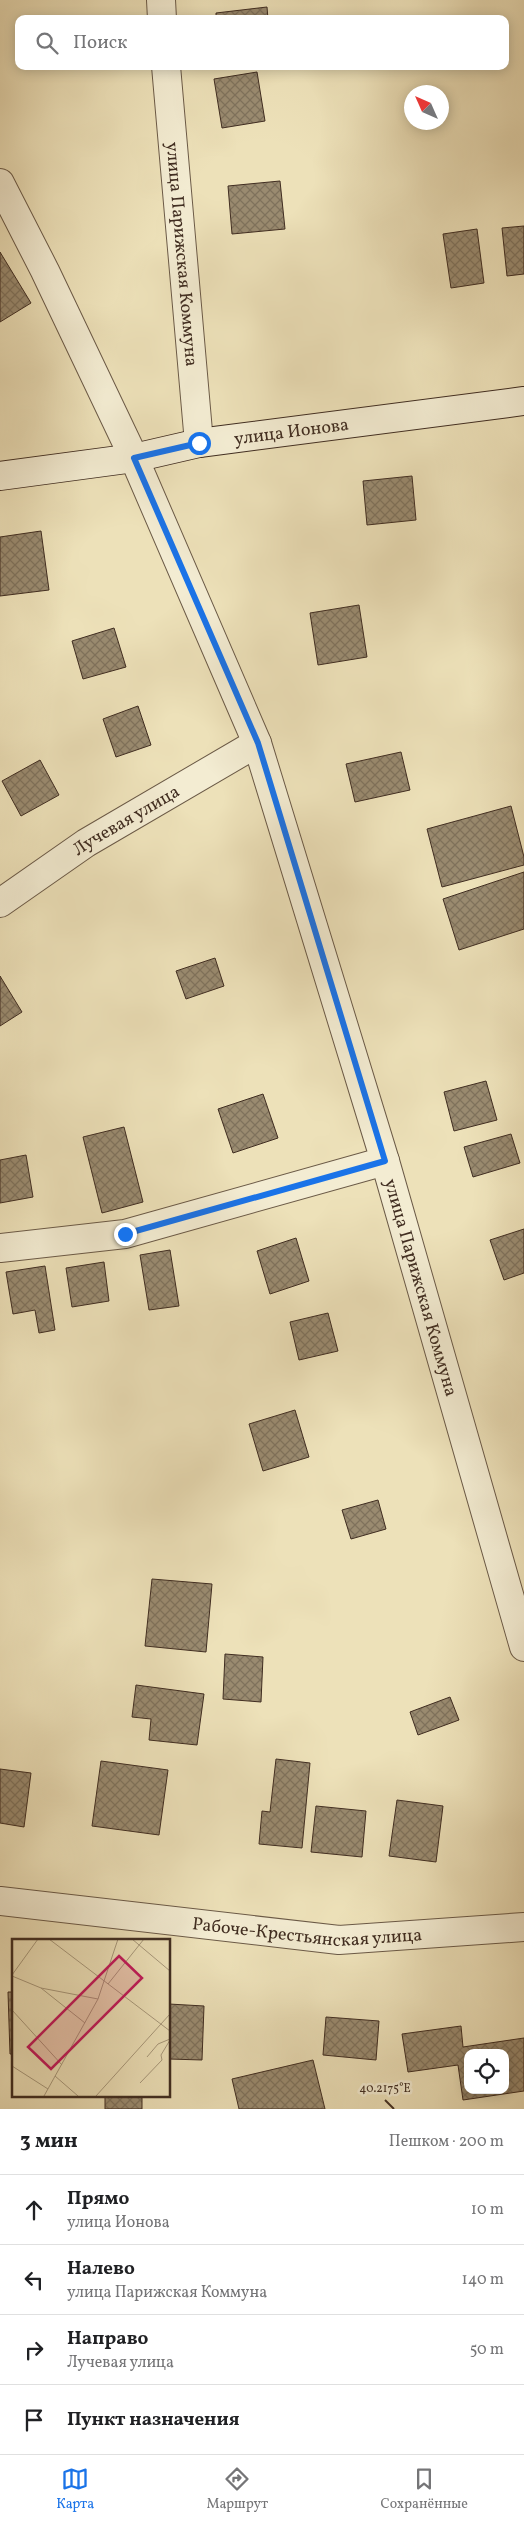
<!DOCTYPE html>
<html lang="ru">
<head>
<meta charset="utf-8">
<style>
  :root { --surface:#fff; --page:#f6f6f6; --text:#202124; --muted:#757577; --line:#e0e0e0; --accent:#1a73e8 }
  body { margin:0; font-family:Vollkorn,serif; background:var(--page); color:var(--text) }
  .controls { position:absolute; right:15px; bottom:15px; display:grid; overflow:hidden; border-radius:10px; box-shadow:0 2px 12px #0003 }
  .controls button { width:45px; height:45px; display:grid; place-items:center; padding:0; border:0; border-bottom:1px solid var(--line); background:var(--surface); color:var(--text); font:25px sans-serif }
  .compass { position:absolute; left:404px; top:85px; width:45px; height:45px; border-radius:50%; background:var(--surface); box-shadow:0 2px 12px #0003; rotate:315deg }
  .stop { position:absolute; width:15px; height:15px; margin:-11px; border:4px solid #1a73e8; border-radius:50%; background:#fff }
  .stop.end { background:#1a73e8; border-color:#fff; box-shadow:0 1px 5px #0008 }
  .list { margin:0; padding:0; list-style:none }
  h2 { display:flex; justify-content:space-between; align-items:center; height:65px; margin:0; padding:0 20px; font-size:21px }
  h2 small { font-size:16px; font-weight:400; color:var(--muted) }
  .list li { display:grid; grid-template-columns:32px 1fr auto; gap:15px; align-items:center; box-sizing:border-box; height:70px; padding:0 20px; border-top:1px solid var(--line) }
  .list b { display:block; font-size:19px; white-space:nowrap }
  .list p { margin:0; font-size:16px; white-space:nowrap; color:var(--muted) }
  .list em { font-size:16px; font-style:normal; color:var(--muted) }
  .icon { flex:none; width:28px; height:28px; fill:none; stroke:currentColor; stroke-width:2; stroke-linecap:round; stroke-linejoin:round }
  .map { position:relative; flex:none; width:524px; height:2109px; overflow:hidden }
  .search { position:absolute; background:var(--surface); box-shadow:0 2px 12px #0003; left:15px; right:15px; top:15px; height:55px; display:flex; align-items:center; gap:12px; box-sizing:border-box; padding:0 18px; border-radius:10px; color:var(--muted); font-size:19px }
  .sheet { height:345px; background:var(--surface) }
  nav { display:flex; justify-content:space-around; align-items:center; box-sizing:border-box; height:70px; border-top:1px solid var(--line); background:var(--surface); font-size:14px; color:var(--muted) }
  nav a { display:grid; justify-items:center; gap:2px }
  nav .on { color:var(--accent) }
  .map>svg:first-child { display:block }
</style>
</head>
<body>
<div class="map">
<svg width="524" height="2109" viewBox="0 0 524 2109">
  <defs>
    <pattern id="building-cross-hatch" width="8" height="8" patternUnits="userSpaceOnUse" patternTransform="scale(1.25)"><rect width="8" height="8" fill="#9a8b70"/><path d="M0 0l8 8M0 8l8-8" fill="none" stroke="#7f725c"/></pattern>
  </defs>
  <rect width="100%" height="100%" fill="#ede1b9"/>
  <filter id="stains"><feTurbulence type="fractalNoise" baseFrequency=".004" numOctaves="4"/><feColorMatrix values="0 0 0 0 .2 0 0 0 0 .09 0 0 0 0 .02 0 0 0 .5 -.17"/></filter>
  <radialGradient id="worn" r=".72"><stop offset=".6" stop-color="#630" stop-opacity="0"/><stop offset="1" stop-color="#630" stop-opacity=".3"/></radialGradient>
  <g fill="url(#building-cross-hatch)" stroke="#402d21" fill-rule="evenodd">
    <polygon points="267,7 268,19 216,19 216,13"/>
    <polygon points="257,72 265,121 222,128 214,79"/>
    <polygon points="280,181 285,229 232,234 228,186"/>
    <polygon points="524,226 524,274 507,276 502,228"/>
    <polygon points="477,229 484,283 451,288 443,234"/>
    <polygon points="0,252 31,303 0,322"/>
    <polygon points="412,476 416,520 367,525 363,481"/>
    <polygon points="41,531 49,590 0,596 0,537"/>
    <polygon points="359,605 367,657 318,665 310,613"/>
    <polygon points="114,628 126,667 83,679 72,641"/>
    <polygon points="138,706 151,745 116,757 103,719"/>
    <polygon points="401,752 410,790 355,802 346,764"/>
    <polygon points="40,760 59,795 21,816 2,781"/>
    <polygon points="511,806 524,857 524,865 442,887 427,829"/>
    <polygon points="524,872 524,929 459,950 443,899"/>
    <polygon points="215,958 224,986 186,999 176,971"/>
    <polygon points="0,976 22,1012 0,1026"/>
    <polygon points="486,1081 497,1120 454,1131 444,1092"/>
    <polygon points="263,1094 278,1138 233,1153 218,1109"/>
    <polygon points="124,1127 143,1202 102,1213 83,1137"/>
    <polygon points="511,1134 520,1163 473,1177 464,1147"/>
    <polygon points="26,1155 33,1197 0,1203 0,1160"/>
    <polygon points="524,1229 524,1273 504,1280 490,1240"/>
    <polygon points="296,1238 309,1281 270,1294 257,1251"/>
    <polygon points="170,1250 179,1306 149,1310 140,1255"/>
    <polygon points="104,1262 109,1301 72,1307 66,1268"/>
    <polygon points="45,1266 55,1330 39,1333 35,1310 13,1314 6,1272"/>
    <polygon points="328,1313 338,1351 299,1360 290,1322"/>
    <polygon points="295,1410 309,1457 263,1471 249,1424"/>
    <polygon points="378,1500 386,1529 351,1539 342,1510"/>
    <polygon points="152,1579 212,1584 206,1652 145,1646"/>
    <polygon points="225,1654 263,1657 261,1702 223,1699"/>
    <polygon points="136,1685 204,1694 197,1745 149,1740 151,1719 132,1717"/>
    <polygon points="450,1697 459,1720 418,1735 410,1712"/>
    <polygon points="276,1759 310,1763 302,1848 259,1844 262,1811 270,1812"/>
    <polygon points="101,1761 168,1770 159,1835 92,1826"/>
    <polygon points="0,1769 31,1773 24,1827 0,1823"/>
    <polygon points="397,1800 443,1806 436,1862 389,1856"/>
    <polygon points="316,1806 366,1811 362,1857 311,1852"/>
    <polygon points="8,1992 14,1992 14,2054 10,2054"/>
    <polygon points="169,2004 204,2006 202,2060 169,2059"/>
    <polygon points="326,2017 379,2021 376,2060 323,2055"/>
    <path d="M461,2026L463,2047L524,2038V2091L463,2100L458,2065L408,2072L402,2034ZM468,2053H505V2090H468Z"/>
    <polygon points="313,2060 325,2109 239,2109 232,2079"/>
    <rect x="105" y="2095" width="37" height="14"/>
  </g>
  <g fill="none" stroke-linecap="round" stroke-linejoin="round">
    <defs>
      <g id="minor">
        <polyline points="161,0 162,19"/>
        <path id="s1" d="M166,66L199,443"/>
        <path id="s2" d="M0,183L45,271L134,458L257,743L385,1161L524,1647"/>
        <path id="s3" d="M0,903L86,843L257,743"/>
        <polyline points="0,1248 125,1234 385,1161"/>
        <path id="s4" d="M0,1901L339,1940L524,1927"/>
      </g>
      <g id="secondary">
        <path id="s5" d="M0,476L134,458L199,443L524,401"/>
      </g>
    </defs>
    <use href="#minor" stroke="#6b5a47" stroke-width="30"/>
    <use href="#secondary" stroke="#402d21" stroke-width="30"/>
    <use href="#minor" stroke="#f3ecd2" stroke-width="28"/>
    <use href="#secondary" stroke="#f3ecd2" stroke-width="28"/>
  </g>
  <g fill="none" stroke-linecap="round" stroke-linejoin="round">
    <polyline stroke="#1a73e8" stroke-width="6" points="125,1234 385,1161 258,743 134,458 199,443"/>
  </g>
  <path fill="none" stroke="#402d21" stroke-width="2" d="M385,2100L394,2109"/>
  <g text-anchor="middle" stroke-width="5" stroke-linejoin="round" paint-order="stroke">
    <g font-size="18" fill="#402d21" stroke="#f3ecd2">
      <text dy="6" stroke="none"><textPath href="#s1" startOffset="189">улица Парижская Коммуна</textPath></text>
      <text dy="6" stroke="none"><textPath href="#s5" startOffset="295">улица Ионова</textPath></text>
      <text dy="6" stroke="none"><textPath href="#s3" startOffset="151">Лучевая улица</textPath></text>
      <text dy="6" stroke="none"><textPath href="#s2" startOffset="1185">улица Парижская Коммуна</textPath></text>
      <text dy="6" stroke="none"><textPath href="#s4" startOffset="309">Рабоче-Крестьянская улица</textPath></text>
    </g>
  </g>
  <g transform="translate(12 1939)">
    <rect width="158" height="158" fill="#ede1b9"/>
    <path fill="none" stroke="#a8997c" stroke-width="1" d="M37,0L158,92M120,0L158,32M0,36L26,0M0,37L29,49L86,60M96,45L132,0M29,49L73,84M0,71L50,126M135,118L146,105L158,100M0,127L36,150M43,137L66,157M128,144L150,121L149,116L158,101M32,157L86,60L106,0M84,157L158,75"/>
    <path fill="#c2185b" fill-opacity="0.15" stroke="#c2185b" stroke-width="2.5" d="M107,17L130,39L39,130L16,108Z"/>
    <rect width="158" height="158" fill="none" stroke="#402d21" stroke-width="2.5"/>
  </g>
  <g font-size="12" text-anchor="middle" fill="#402d21" stroke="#f3ecd2" stroke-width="5" stroke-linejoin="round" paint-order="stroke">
    <text x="385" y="2092">40.2175°E</text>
  </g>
  <rect width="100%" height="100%" filter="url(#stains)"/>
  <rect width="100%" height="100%" fill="url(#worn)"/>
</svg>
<div class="controls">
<button><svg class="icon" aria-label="locate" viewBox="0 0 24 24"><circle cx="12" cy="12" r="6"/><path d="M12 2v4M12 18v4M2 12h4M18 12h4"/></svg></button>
</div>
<svg class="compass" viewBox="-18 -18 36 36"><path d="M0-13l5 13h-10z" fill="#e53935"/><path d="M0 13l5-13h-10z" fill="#757577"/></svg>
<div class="stop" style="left:199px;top:443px"></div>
<div class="stop end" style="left:125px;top:1234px"></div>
<div class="search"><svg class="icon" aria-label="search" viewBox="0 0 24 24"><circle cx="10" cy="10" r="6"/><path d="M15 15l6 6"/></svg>Поиск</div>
</div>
<section class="sheet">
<h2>3 мин<small>Пешком · 200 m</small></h2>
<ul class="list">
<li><svg class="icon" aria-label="ahead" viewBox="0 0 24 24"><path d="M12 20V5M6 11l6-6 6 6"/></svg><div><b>Прямо</b><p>улица Ионова</p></div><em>10 m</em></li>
<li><svg class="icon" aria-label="left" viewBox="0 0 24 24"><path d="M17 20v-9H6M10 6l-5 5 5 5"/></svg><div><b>Налево</b><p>улица Парижская Коммуна</p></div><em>140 m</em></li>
<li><svg class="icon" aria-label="right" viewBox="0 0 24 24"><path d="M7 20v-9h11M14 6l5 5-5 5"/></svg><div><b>Направо</b><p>Лучевая улица</p></div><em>50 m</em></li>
<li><svg class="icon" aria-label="arrive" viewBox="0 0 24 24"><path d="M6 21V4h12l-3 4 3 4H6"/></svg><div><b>Пункт назначения</b></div></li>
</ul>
</section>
<nav>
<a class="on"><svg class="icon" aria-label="map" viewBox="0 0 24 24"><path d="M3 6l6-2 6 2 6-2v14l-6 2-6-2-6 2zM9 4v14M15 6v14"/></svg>Карта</a>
<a><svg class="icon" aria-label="directions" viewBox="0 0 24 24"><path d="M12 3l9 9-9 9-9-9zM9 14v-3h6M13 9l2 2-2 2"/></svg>Маршрут</a>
<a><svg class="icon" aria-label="saved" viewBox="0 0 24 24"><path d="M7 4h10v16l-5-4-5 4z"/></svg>Сохранённые</a>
</nav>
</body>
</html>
